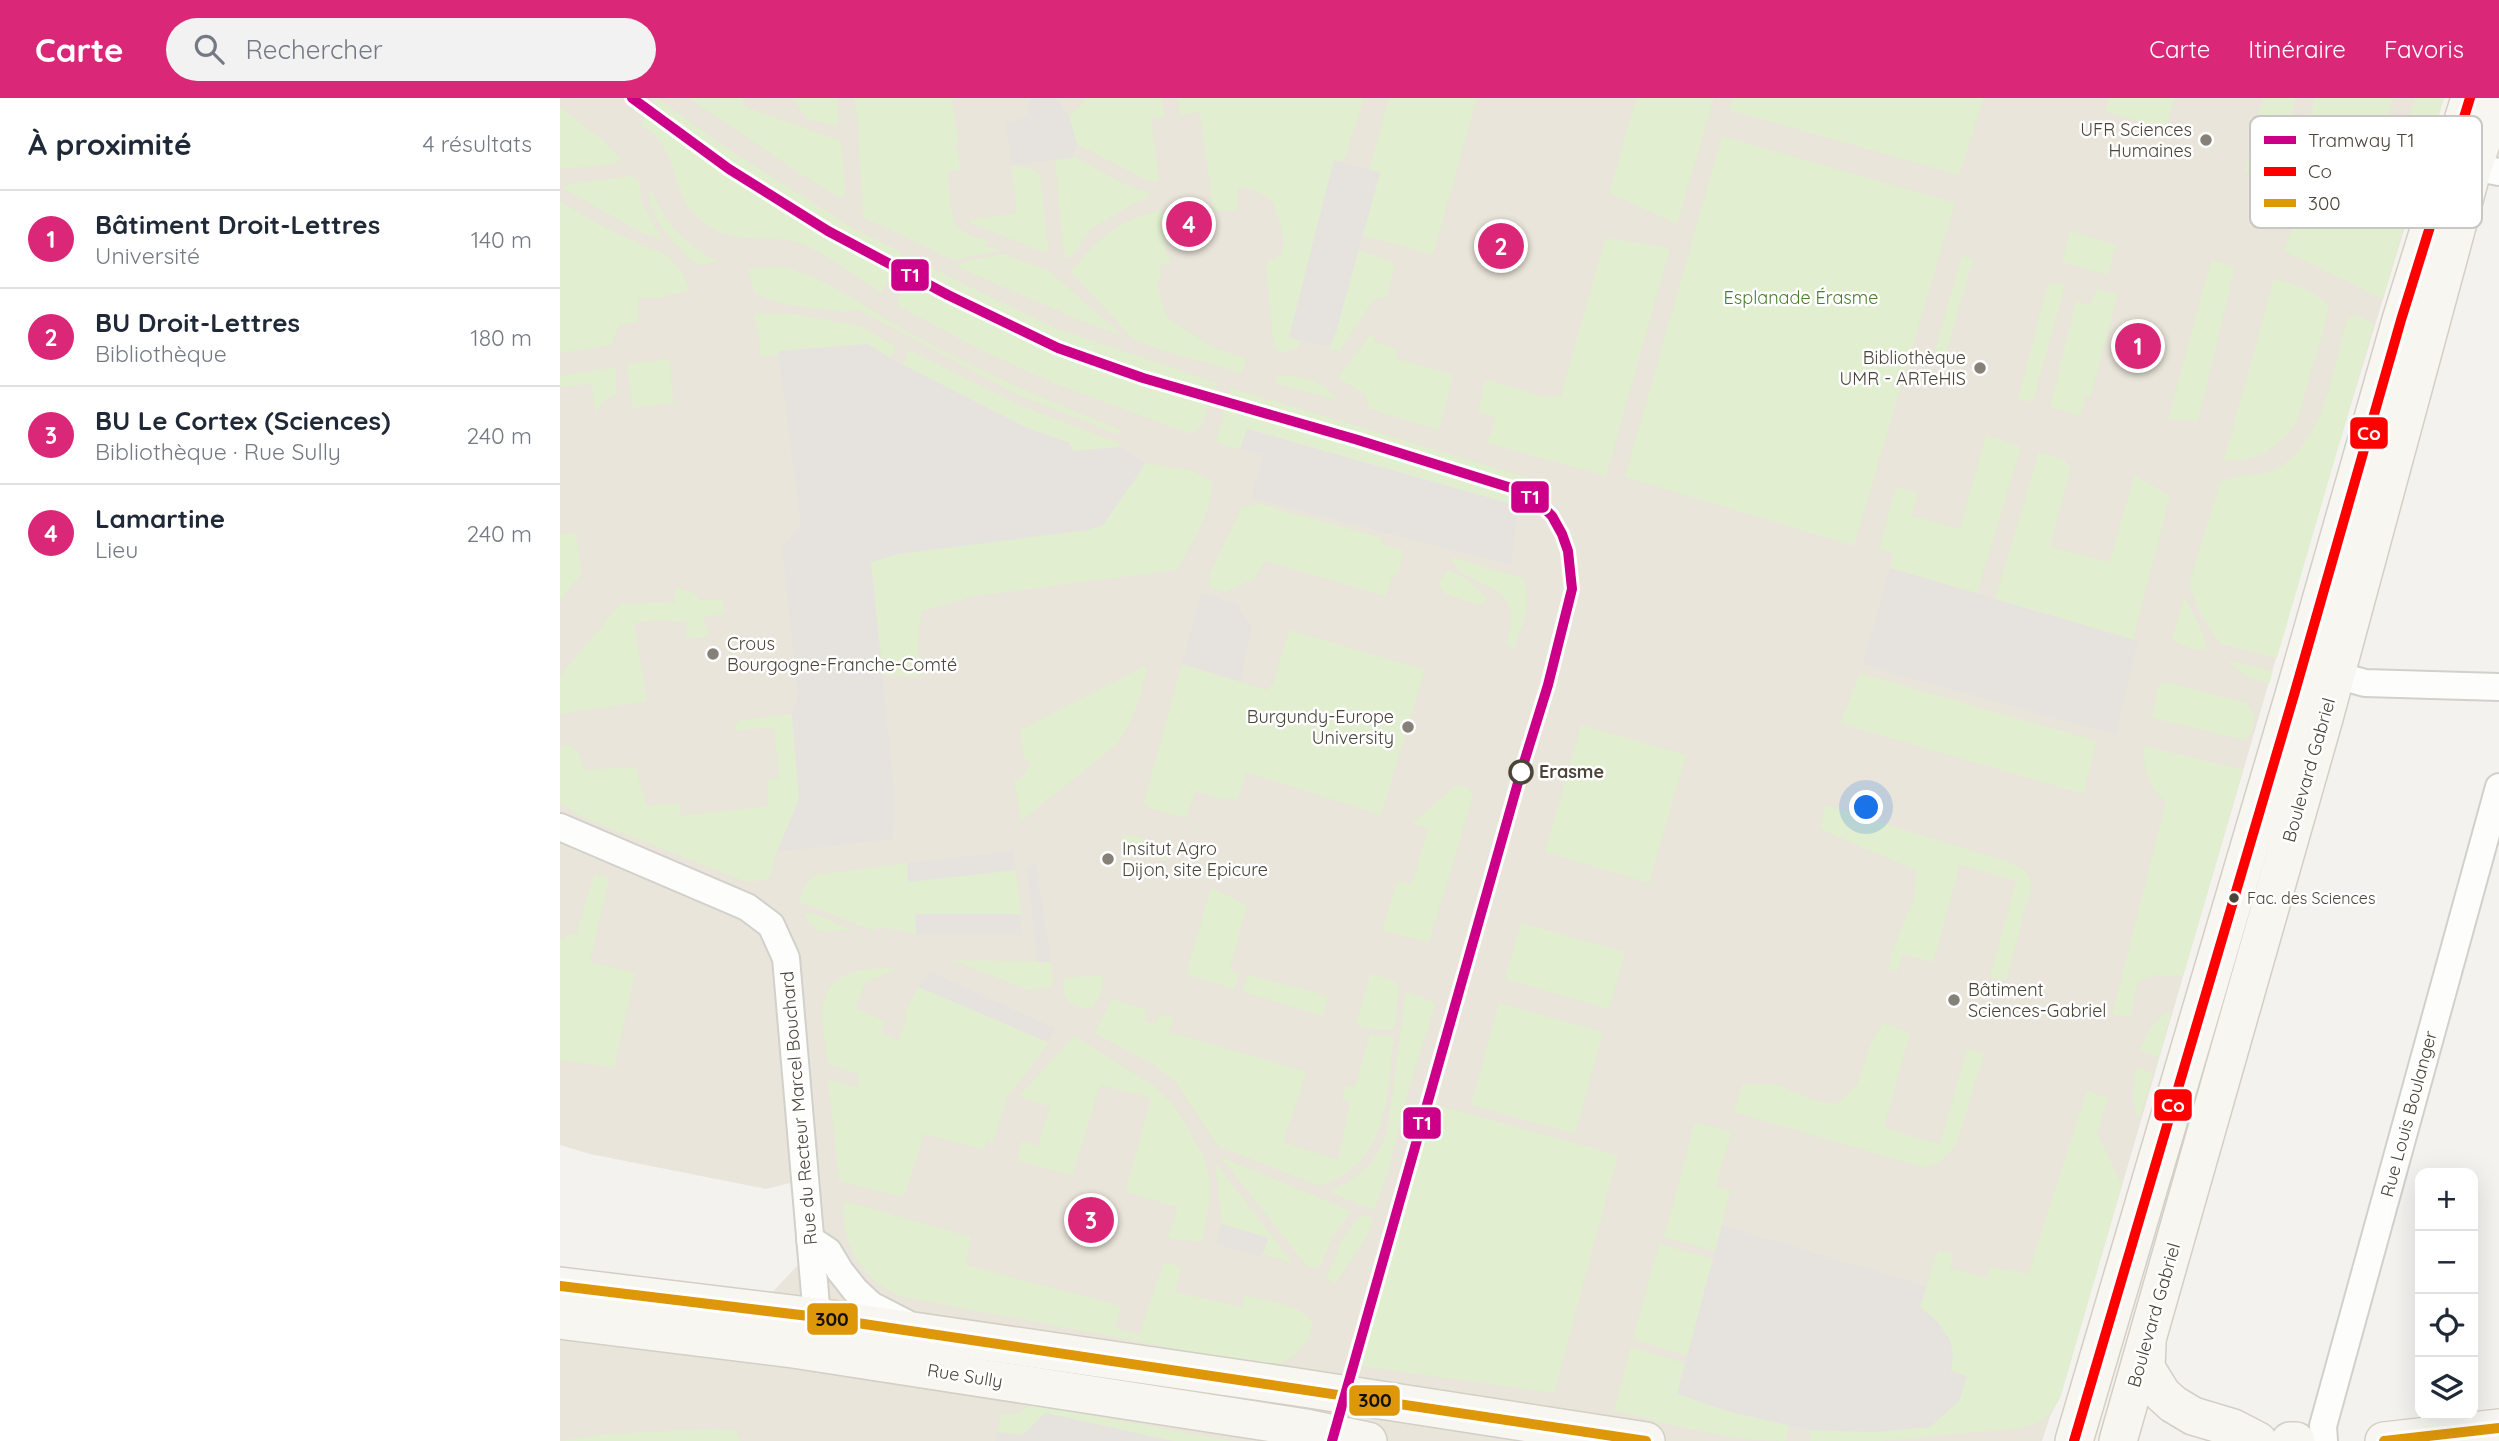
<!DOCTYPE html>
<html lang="fr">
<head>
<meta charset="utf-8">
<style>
  :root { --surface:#fff; --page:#f2f2f3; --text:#1f2937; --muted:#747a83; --line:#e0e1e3; --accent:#db2777 }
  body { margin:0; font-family:Quicksand,sans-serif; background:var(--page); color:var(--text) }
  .controls { position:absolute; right:21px; bottom:21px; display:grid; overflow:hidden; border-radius:14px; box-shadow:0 7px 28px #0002 }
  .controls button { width:63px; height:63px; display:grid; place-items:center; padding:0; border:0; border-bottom:2px solid var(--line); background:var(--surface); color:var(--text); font:35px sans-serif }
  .you { position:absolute; left:1307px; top:710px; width:24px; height:24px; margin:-18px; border:5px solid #fff; border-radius:50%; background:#1a73e8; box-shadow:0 0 0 10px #1a73e833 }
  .badge { display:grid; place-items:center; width:46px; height:46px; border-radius:50%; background:var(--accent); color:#fff; font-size:23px; font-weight:700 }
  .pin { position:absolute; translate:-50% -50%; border:4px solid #fff; box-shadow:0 2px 7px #0006 }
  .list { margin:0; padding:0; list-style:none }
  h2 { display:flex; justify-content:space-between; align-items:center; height:91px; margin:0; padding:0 28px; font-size:30px }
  h2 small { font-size:23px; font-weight:400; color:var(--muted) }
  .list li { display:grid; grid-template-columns:46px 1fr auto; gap:21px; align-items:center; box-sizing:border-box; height:98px; padding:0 28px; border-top:2px solid var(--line) }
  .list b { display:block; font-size:26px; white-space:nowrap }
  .list p { margin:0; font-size:23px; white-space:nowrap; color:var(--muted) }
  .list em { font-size:23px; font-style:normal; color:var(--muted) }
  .icon { flex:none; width:38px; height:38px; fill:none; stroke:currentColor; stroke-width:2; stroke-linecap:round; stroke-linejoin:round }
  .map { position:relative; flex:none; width:1939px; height:1343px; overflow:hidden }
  header { display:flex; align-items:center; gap:42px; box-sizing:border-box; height:98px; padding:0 35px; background:var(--accent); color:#fff }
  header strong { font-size:33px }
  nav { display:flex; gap:38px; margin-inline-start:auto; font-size:24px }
  .search { width:490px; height:63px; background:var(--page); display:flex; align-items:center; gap:18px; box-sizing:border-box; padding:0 24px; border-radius:38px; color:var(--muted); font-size:26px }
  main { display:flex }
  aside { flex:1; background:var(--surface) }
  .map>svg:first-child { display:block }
</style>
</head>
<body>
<header>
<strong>Carte</strong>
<div class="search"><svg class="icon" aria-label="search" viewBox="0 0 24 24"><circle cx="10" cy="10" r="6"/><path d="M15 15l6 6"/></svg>Rechercher</div>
<nav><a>Carte</a><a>Itinéraire</a><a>Favoris</a></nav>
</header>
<main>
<aside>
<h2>À proximité<small>4 résultats</small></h2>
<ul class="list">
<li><span class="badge">1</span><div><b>Bâtiment Droit-Lettres</b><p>Université</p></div><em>140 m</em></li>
<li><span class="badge">2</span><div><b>BU Droit-Lettres</b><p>Bibliothèque</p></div><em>180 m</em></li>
<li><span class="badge">3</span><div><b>BU Le Cortex (Sciences)</b><p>Bibliothèque · Rue Sully</p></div><em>240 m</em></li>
<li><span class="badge">4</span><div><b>Lamartine</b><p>Lieu</p></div><em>240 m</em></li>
</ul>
</aside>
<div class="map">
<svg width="1939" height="1343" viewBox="0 0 1939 1343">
  <rect width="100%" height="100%" fill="#f4f2ee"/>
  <polygon fill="#eae5da" points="0,0 1884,0 1766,389 1500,1300 1491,1316 1482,1343 0,1343 0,1237 200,1207 238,1167 234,1084 206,1091 30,1056 0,1047"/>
  <g fill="#e1eecf">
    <path d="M97,0L165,49L293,130L342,154L321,195C299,181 261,152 239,145C210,135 177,147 150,129C114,105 121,80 103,48C98,38 88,32 80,26Z"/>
    <polygon points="129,0 183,0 183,5 188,10 281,43 286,97 279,99 242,77"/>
    <polygon points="233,0 277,0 279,24 276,28 247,21"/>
    <path d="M294,0H392L398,44L395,45L401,72L388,73C389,86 390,120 398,129C405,137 420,140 430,144L424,148L443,152L393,162L303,119L298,28Z"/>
    <polygon points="528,0 605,0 602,1 605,19 591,21 599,84 588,83 517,46 509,18"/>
    <path d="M618,0H804L786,58L782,64L774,63L729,239L740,242L738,250L722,254L716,252L713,243L706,164C710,162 718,160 721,157C729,150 716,106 709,100C700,94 688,90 678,89L677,112L653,114L640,14L620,17Z"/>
    <polygon points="829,0 917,0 873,157 802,137 820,76 809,72"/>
    <polygon points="1076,0 1154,0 1117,126 1049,95"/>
    <polygon points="1173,0 1424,0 1399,77 1169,12"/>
    <polygon points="1549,0 1614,0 1606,31 1546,14"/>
    <polygon points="1703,0 1736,0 1712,80 1684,75"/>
    <polygon points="1755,0 1833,0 1804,91 1746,84 1735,76"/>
    <path d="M1855,0H1884L1853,102C1841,99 1833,94 1829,81Z"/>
    <polygon points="0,9 46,45 61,61 54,66 0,71"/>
    <polygon points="1162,38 1395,105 1294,448 1065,379"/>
    <polygon points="515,59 560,84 591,96 587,101 574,105 529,132 512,159 506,160 503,150 495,61"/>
    <polygon points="451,67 472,71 480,77 489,153 487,155 410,125 409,122 457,115"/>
    <polygon points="72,78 79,82 82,105 102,141 84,136 3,90 5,87"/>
    <path d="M89,93L93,95C106,128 128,149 159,163L141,167C130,164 127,158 120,150C103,133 91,119 89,93Z"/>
    <polygon points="0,104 53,134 107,157 121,173 130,192 97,200 78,200 78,223 59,227 51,247 0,255"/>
    <polygon points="1739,109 1843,123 1844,128 1823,201 1724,153"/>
    <path d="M602,112L606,157H609L610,166L600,167L601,179L597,183L604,213L609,221L654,250L682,259L686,263L682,275L597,251L572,240L511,174C536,141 562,120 602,112Z"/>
    <polygon points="1510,133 1556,147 1548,177 1502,164"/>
    <polygon points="1045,140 1110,150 1046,378 927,345 936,320 918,314 925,281 985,299 1001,298"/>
    <polygon points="798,152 832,163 835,168 826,200 818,200 812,204 781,251 776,253 771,252 769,249 776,234"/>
    <polygon points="444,156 489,173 563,238 529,226 397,169 402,164"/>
    <polygon points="1402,157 1413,161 1383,266 1372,262"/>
    <polygon points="1651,162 1675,169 1638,323 1608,322"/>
    <polygon points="360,164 495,230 657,285 642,327 631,336 493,285 421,252 337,207 339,197"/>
    <path d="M225,169C274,183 313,215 357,239C423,275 492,304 561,332L557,336L458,297L297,211L288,214L227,207L195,196L188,170Z"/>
    <path d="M1714,180C1733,186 1754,193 1769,207L1762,237L1736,325C1719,350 1695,365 1664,362Z"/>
    <polygon points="1488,185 1505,187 1473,304 1458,301"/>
    <polygon points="1537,191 1558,196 1530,300 1523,299 1522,303 1525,303 1521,318 1490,309 1516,203 1530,207"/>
    <polygon points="194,215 233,216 300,228 336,248 330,260 308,246 219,253 219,257 200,259 200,246"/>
    <path d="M1797,217L1814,226L1717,560L1659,545L1638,511L1629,486L1660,384C1678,375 1700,380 1718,370C1765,342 1773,270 1787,221Z"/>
    <polygon points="810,237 816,238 814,244 837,251 835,260 893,277 879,332 810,311 804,296 778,280"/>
    <polygon points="349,252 462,308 561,346 558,349 513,353 510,345 467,330 343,267"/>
    <polygon points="109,261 114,305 73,310 67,266"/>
    <polygon points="56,269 56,297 44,303 35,314 32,286 0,289 0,278"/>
    <path d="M718,277C744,278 762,282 779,303L715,285Z"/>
    <polygon points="671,290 982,384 958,408 687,331 680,351 668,349 656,343"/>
    <polygon points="1426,337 1461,349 1417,495 1330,470 1333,456 1319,451 1336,389 1358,395 1352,418 1400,431"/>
    <polygon points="1479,354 1506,363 1506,367 1511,368 1490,449 1549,464 1575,377 1610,398 1573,542 1435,501"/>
    <path d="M586,365L634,373L652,384C653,414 630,446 617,472L415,498L362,513L358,540L360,579L323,577L311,464L338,456L527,432L542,427Z"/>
    <polygon points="699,406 822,440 820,446 843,452 840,470 832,481 825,498 705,463 694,481 664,494 650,490 649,478 682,409"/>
    <polygon points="16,435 22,475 0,502 0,436"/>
    <path d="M891,459L963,480C974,506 962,525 954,550L947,547C949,537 952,524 951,514C947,484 895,484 891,459Z"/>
    <path d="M888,472C901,477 920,489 927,502L920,508L884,495L878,485Z"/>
    <polygon points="119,490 138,497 138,503 162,501 165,516 143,519 149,538 127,541 126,524 95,522 74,525 87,603 0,616 0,578 60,506 115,504 114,493"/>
    <polygon points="1624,498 1643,536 1647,551 1633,552 1612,542"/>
    <polygon points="729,532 865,572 821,717 686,674 678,701 660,701 636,693 626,720 591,711 584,704 622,566 706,592 713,586"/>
    <polygon points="1669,563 1713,573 1709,586 1689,580 1669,565"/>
    <path d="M585,568L587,571C581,598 573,623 557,646L461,723L454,682L461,681L471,665L468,662H464L460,632Z"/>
    <polygon points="1300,575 1536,643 1524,696 1288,628 1281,623"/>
    <polygon points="1605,584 1686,605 1694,616 1692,635 1684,642 1592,620 1598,588"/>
    <polygon points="232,616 239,701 217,754 211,776 205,782 186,784 22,719 0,705 0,649 10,647 17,653 25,672 76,669 86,708 119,705 121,718 209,708 207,682 219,680 214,629 174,633 176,625 180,622"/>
    <polygon points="1021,627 1126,657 1089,785 985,754"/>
    <path d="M1584,648L1683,672L1623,878L1595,877L1578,883L1571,918L1552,917L1606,703C1588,690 1583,670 1584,648Z"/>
    <path d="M895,688C905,687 910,690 913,699L869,844L822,833L837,783L852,786L868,730L852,725Z"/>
    <polygon points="1265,707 1454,766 1465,772 1472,786 1446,883 1430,879 1456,783 1400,767 1373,864 1342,856 1337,874 1329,872 1331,857 1355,796 1356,772 1260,731"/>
    <polygon points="562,737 576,738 608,751 606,763 582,755 562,753"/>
    <polygon points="347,765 348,784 456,772 461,816 356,816 356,836 322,829 312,832 239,804 245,787 256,777"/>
    <polygon points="34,776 49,780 30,864 75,875 54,970 0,962 0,841 5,842 6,835 16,837"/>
    <polygon points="651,790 687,807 670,871 679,876 674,891 626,876"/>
    <polygon points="250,814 292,832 265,834 254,831 245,817"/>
    <polygon points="961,825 1065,854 1049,911 945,881"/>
    <polygon points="392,862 491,864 493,889 468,892"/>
    <path d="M319,870L337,871L305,885L295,910L325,923L321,935L338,942L347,918L344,916L358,889L488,944L476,963L447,999L433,1045L427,1043L424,1052L364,1036L346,1093L341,1099L279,1083L268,981L297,990L299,976L268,966C261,912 249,876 319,870Z"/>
    <polygon points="810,876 832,882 839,888 834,932 811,931 796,927"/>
    <path d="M544,877L542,892L534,909L524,911C506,905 502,899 504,880Z"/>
    <polygon points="687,877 768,898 763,918 683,894"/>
    <path d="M846,894L876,905L850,987L829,1070L814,1112L769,1094C802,1077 812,1070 827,1035Z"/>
    <path d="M552,901L587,912L584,922L596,926L599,916L613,920L609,934L747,974L723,1044L778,1062L790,1004L782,1002L786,987L795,989L810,937L834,938C826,1000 830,1064 760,1088L658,1048L614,982L591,965L534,935Z"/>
    <polygon points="939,905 1043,934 1015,1036 911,1007"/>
    <path d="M1605,915H1609L1610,919L1599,959L1580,954C1584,937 1593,926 1605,915Z"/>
    <polygon points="1323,925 1350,935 1324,1030 1380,1046 1407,951 1424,956 1396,1048 1377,1066 1362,1069 1173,1014 1183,986 1218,987 1254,1002 1276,1006 1297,987 1312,943"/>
    <polygon points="514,938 594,988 615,1009 627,1029 643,1057 650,1081 650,1102 642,1144 608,1140 618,1109 565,1094 591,1000 540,987 512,1078 457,1062 462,1043 478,1048 490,1009 459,998"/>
    <polygon points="1578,970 1593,976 1580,1019 1576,1017 1573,1000 1575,971"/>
    <path d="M1527,992L1548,1001L1537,1035L1562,1087L1500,1300C1489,1319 1483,1324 1462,1330L1321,1343H1250V1332L1313,1334L1370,1329C1388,1279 1411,1248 1359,1209L1378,1152L1393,1156L1390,1170L1427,1180L1430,1169L1468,1176Z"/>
    <polygon points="861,1003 1058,1057 994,1295 786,1266"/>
    <polygon points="1135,1024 1171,1034 1156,1088 1170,1093 1155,1153 1104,1139"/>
    <polygon points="661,1059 791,1113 772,1140 760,1169 750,1170 745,1166"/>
    <polygon points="655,1067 658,1068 733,1166 703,1156 708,1140 662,1126"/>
    <path d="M284,1103L411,1139L406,1167L561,1208L555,1230L579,1237L604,1164L621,1169L615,1194L682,1209L685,1195L690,1199C710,1204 743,1206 753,1226L748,1242L734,1258L712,1269L339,1198C301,1181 281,1145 284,1103Z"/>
    <path d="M800,1117L813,1120C809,1145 787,1164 775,1186L766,1181L782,1141Z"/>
    <polygon points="1099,1146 1153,1161 1127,1258 1073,1241"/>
    <path d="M1071,1249L1125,1265L1117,1295L1167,1313L1229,1327L1226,1343C1168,1343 1110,1326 1054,1313Z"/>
    <polygon points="473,1307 672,1343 613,1343 486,1315 463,1337 437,1334 441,1316 453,1317"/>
    <polygon points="154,1331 176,1333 181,1343 0,1343 47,1336"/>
  </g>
  <g fill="#e6e3df">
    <polygon points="469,0 494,0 498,2 509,18 517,46 512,60 451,67 446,25 468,19"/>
    <polygon points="774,62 820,75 776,234 769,249 729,239"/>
    <polygon points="308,246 330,260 467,330 510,345 513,353 558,349 586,365 543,427 527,432 338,456 311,464 335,703 333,741 217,754 239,701 232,616 238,599 222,449 241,427 218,253"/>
    <polygon points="687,331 958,408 951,467 691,400 703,358 680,351"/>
    <polygon points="1330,470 1578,543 1556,637 1302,567"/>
    <polygon points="641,494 678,507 692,531 680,583 622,566"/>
    <polygon points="453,753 456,772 348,784 347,765"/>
    <polygon points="476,766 491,864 477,864 467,768"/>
    <polygon points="355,816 461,816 461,837 356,836"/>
    <polygon points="369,873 495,930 488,944 358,889"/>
    <polygon points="662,1126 709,1140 701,1159 656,1146"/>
    <polygon points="1162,1127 1367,1188 1360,1209 1377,1223 1390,1242 1393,1255 1391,1273 1407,1278 1399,1303 1370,1329 1313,1334 1250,1332 1167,1313 1117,1296"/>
    <polygon points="485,1315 585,1337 613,1343 435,1343 437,1334 463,1337"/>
  </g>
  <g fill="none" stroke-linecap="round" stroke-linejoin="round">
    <defs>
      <g id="minor">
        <polyline points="1913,69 1939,74"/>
        <polyline points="1776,577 1805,585 1939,589"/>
        <polyline points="0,729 187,809 211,827 226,860 257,1219 265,1232"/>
        <polyline points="250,1141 268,1153 280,1173 295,1192 311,1207 346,1225"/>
        <polyline points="1764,1343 1763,1328 1939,689"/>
      </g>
      <g id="secondary">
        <polyline points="0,1188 257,1219 730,1288 1086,1343"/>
        <polyline points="0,1222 233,1251 746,1330 808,1343"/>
        <polyline points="1587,1246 1586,1270 1602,1296 1613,1306 1633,1318 1673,1330 1698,1343"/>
        <polyline points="1514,1343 1734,597 1841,222 1910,0"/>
        <polyline points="1558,1343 1763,624 1913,69 1937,0"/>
        <polyline points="1730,1343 1736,1343"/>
        <polyline points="1824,1343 1939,1330"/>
      </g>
    </defs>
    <use href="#minor" stroke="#d2d0cb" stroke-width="30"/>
    <use href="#secondary" stroke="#d3cfc5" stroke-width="40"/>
    <use href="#minor" stroke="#fdfdfc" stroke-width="26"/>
    <use href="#secondary" stroke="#f7f6f1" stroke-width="37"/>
    <defs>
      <polyline id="bus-1" points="1514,1343 1734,597 1841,222 1910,0"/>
      <g id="bus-2">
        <polyline points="0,1188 257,1219 1086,1343"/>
        <polyline points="1824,1343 1939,1330"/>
      </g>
    </defs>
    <use href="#bus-1" stroke="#fff" stroke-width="16"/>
    <use href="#bus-2" stroke="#fff" stroke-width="16"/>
    <use href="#bus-1" stroke="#f00" stroke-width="10"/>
    <use href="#bus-2" stroke="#dd9709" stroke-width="10"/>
    <defs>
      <polyline id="tram-1" points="72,0 169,71 268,133 388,197 498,250 583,280 798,342 961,393 980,406 992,418 1002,436 1008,453 1012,491 988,587 961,674 772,1343"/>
    </defs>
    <use href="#tram-1" stroke="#fff" stroke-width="16"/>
    <use href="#tram-1" stroke="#c08" stroke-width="10"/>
  </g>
  <g fill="#868178" stroke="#fff" stroke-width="2.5">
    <circle cx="1646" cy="42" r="7"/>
    <circle cx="1420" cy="270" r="7"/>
    <circle cx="153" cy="556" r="7"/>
    <circle cx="848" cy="629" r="7"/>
    <circle cx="548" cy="761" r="7"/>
    <circle cx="1394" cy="902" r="7"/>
  </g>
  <circle fill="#fff" stroke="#4b4439" stroke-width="3.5" cx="961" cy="674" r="11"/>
  <circle fill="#4b4439" stroke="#fff" stroke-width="2.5" cx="1674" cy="800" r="6"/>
  <g text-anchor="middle" stroke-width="5" stroke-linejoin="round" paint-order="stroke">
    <g font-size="16" fill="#4b4439" stroke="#fff" text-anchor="start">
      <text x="1687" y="806">Fac. des Sciences</text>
    </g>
    <g font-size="18" fill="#4b4439" stroke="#fff" text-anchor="end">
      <text x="1632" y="38">UFR Sciences<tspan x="1632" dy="21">Humaines</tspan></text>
      <text x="1406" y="266">Bibliothèque<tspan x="1406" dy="21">UMR - ARTeHIS</tspan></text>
      <text x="167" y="552" text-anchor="start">Crous<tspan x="167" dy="21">Bourgogne-Franche-Comté</tspan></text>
      <text x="834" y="625">Burgundy-Europe<tspan x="834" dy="21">University</tspan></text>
      <text x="562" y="757" text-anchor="start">Insitut Agro<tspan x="562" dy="21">Dijon, site Epicure</tspan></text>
      <text x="1408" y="898" text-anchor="start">Bâtiment<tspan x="1408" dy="21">Sciences-Gabriel</tspan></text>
    </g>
    <g font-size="18" fill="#4a7f2a" stroke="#fff">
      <text x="1241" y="206">Esplanade Érasme</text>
    </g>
    <g font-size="18" fill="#4b4439" stroke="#fff">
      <text transform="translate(1749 672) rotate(-74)" y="6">Boulevard Gabriel</text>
      <text transform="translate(239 1010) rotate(-95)" y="6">Rue du Recteur Marcel Bouchard</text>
      <text transform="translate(1849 1016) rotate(-75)" y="6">Rue Louis Boulanger</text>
      <text transform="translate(1594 1217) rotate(-74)" y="6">Boulevard Gabriel</text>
      <text transform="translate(405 1278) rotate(9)" y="6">Rue Sully</text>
    </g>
    <g font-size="18" font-weight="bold" fill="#4b4439" stroke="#fff" text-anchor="start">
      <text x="979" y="680">Erasme</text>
    </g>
  </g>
  <rect x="1690" y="18" width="232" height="112" rx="10" fill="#fff" stroke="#c9c7c4" stroke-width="2"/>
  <rect x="1704" y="38" width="32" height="8" fill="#c08"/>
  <rect x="1704" y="69" width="32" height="9" fill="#f00"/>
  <rect x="1704" y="101" width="32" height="8" fill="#dd9709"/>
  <g font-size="19" fill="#4b4439">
    <text x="1748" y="49">Tramway T1</text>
    <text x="1748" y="80">Co</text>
    <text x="1748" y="112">300</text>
  </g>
  <g stroke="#fff" stroke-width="2.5">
    <rect x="330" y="160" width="40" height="34" rx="7" fill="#c08"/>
    <rect x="1789" y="318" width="40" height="34" rx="7" fill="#f00"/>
    <rect x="950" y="382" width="40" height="34" rx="7" fill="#c08"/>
    <rect x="1593" y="990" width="40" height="34" rx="7" fill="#f00"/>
    <rect x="842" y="1008" width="40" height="34" rx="7" fill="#c08"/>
    <rect x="246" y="1204" width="53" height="34" rx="7" fill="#dd9709"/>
    <rect x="788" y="1286" width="53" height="33" rx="7" fill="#dd9709"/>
  </g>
  <g font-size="19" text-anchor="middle" font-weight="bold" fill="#fff">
    <text x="350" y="184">T1</text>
    <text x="1809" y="342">Co</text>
    <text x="970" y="406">T1</text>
    <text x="1613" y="1014">Co</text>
    <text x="862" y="1032">T1</text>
  </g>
  <g font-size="19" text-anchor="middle" font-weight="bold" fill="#111">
    <text x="272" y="1228">300</text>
    <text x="815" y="1309">300</text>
  </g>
</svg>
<div class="controls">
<button>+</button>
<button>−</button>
<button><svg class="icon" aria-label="locate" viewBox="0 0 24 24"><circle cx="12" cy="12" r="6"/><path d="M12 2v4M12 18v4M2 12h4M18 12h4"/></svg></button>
<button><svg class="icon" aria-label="layers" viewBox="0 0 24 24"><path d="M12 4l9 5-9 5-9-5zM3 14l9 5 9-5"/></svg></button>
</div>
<div class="you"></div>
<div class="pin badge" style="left:1578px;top:248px">1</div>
<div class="pin badge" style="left:941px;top:148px">2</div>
<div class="pin badge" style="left:531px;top:1122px">3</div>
<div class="pin badge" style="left:629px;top:126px">4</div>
</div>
</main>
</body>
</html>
